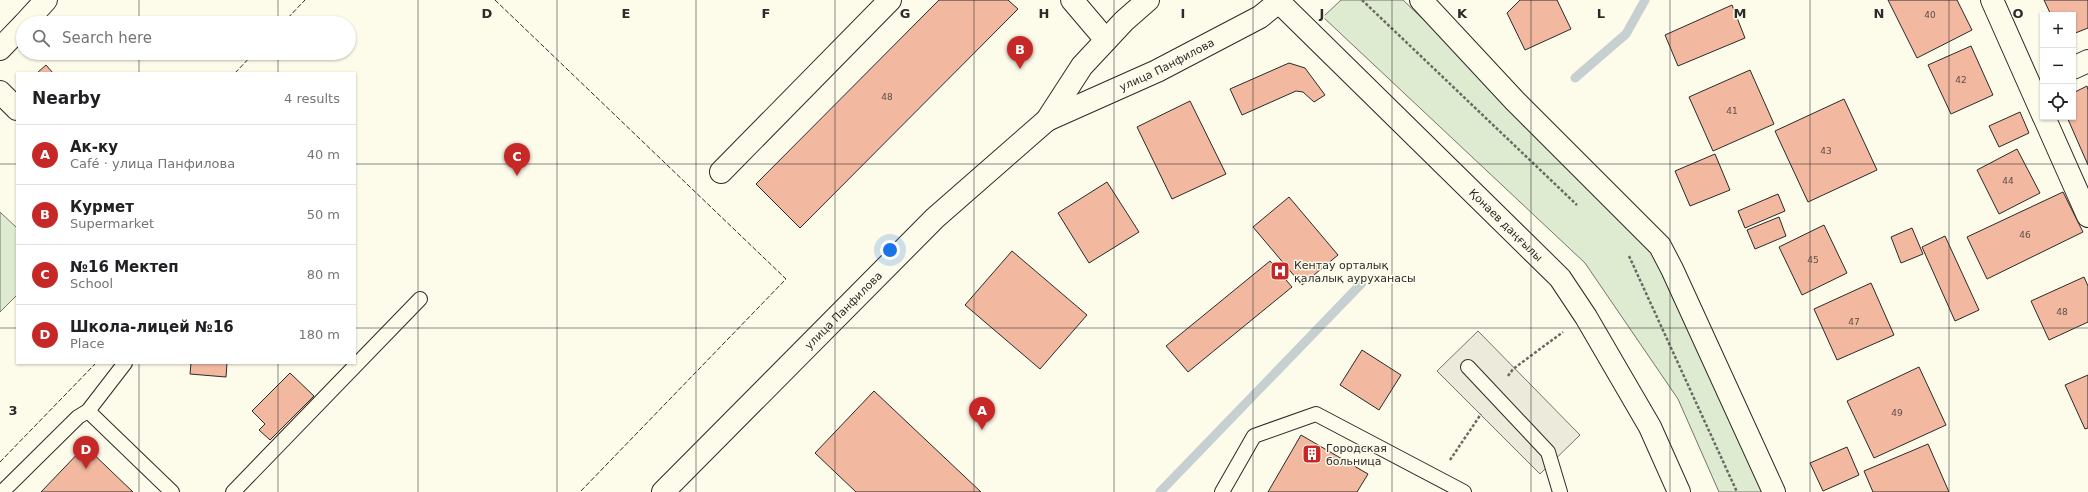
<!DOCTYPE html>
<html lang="en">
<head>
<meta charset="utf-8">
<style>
  :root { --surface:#fff; --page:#f2f2f2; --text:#202124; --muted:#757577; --line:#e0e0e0; --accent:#c62828 }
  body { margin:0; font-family:"DejaVu Sans",sans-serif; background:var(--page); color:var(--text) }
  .controls { position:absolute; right:12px; top:12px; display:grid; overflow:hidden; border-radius:0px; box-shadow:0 1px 3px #0004 }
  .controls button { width:36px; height:36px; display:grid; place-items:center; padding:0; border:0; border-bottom:1px solid var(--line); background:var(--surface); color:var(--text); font:20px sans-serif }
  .you { position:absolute; left:890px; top:250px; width:14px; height:14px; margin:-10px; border:3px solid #fff; border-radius:50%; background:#1a73e8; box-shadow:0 0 0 6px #1a73e833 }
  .badge { display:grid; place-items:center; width:26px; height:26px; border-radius:50%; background:var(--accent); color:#fff; font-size:13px; font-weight:700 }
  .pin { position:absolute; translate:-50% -33px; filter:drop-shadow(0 1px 2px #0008) }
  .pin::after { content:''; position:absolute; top:21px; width:14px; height:12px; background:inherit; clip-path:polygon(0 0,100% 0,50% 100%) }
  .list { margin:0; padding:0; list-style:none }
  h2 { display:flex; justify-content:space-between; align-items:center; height:52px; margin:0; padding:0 16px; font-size:17px }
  h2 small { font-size:13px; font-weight:400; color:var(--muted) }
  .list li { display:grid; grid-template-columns:26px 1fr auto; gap:12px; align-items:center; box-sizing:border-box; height:60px; padding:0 16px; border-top:1px solid var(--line) }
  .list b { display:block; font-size:15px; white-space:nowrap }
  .list p { margin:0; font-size:13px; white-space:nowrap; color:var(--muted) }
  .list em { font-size:13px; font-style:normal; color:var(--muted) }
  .icon { flex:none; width:22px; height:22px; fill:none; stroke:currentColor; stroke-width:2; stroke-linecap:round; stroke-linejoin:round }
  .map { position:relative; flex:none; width:2088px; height:492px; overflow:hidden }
  .search { position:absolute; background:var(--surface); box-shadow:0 1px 3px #0004; left:16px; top:16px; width:340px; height:44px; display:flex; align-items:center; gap:10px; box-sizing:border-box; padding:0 14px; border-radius:22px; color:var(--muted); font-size:15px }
  .panel { position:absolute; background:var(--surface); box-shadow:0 1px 3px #0004; left:16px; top:72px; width:340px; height:292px; border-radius:0px }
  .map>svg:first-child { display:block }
</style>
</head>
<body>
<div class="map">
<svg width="2088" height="492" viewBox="0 0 2088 492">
  <rect width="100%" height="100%" fill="#fdfbea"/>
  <g fill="#deebd1" stroke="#74746e">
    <polygon points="1341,0 1403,0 1650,236 1765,492 1719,492 1678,399 1585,263 1323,17"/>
    <polygon points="0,212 17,228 17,295 0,312"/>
  </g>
  <polygon fill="#eceadb" stroke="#74746e" points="1478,331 1580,435 1540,474 1437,371"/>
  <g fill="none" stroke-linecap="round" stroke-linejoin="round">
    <g stroke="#c7d0d0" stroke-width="9">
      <polyline points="1575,78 1626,34 1645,0"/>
      <polyline points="1160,492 1362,283"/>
    </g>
  </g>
  <g fill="#f2b8a0" stroke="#2b2b2b">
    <polygon points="939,0 1008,0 1018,9 800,228 756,184"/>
    <polygon points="1520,0 1557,0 1571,29 1525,50 1507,13"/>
    <polygon points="1888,0 1957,0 1972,30 1917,58"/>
    <polygon points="2044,0 2088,0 2088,28 2073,34 2073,15 2051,15"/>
    <polygon points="1732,5 1745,38 1678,66 1665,35"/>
    <polygon points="1971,46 1993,95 1951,114 1928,65"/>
    <polygon points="1289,63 1305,68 1325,95 1314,102 1303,92 1296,91 1242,115 1230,89"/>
    <polygon points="46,65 53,73 37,73"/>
    <polygon points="1750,70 1774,124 1713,151 1689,97"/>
    <polygon points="2087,86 2088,90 2088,165 2067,117 2073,117 2073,93"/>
    <polygon points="1844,99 1877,170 1808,202 1775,131"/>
    <polygon points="1190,101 1226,174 1172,199 1137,127"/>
    <polygon points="2020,112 2029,133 1999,147 1989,126"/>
    <polygon points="2017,149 2040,193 1999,214 1977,170"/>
    <polygon points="1715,154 1730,190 1690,206 1675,171"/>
    <polygon points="1107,182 1139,232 1089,263 1058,213"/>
    <polygon points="2063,192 2083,232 1987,279 1967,237"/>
    <polygon points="1778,194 1785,211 1745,228 1738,211"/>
    <polygon points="1289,197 1338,255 1302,285 1253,227"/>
    <polygon points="1779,217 1786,236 1755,249 1747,230"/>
    <polygon points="1824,225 1847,273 1802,295 1779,247"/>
    <polygon points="1912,228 1923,254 1901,263 1891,237"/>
    <polygon points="1945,236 1979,310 1955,321 1922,247"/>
    <polygon points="1012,251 1087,315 1040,369 965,305"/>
    <polygon points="1270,261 1292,287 1188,372 1166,346"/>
    <polygon points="2084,277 2088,286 2088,322 2049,340 2031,301"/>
    <polygon points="1871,283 1894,335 1837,360 1814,309"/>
    <polygon points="1362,350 1401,375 1379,410 1340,385"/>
    <polygon points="191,363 227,363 226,377 190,374"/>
    <polygon points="1919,367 1946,425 1874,458 1847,401"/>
    <polygon points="290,373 314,396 270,440 259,430 265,424 252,411"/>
    <polygon points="2088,375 2088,428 2085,429 2065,385"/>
    <polygon points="874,391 981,492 856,492 815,453"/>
    <polygon points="1301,435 1368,474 1357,492 1268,492"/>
    <polygon points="1928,444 1949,492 1873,492 1864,471"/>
    <polygon points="85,446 133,492 41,492"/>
    <polygon points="1847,447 1859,475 1823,491 1810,463"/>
  </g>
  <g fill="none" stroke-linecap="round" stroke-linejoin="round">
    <defs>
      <g id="service">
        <polyline points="1468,367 1548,452 1560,492"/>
        <polyline points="88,411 172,492"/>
        <polyline points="2,492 78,417 88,411 125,363"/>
        <polyline points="233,492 420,299"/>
        <polyline points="1222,492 1254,436 1316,414 1464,492"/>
      </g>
      <g id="minor">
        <polyline points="1072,0 1106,40"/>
        <path id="s1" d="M1277,0L1560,278L1586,317L1650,427L1679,492"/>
        <polyline points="1421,0 1515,101 1660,246 1672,269 1774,492"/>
        <polyline points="1992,0 2043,115"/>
        <polyline points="25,23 46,0"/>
        <polyline points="0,49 23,25"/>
        <polyline points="2073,68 2088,61"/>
        <polyline points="0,92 17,109"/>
        <polyline points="2044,117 2088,216"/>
        <path id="s2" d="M1047,120L1157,71L1260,17L1281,0"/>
        <polyline points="721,172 890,0"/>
        <path id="s3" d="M663,492L935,218L1047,120L1082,66L1124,21L1148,0"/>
      </g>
    </defs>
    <use href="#service" stroke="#2b2b2b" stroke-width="16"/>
    <use href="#minor" stroke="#2b2b2b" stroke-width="24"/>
    <g stroke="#6a6964" stroke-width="2.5" stroke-dasharray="3 2" stroke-linecap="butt">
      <polyline points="1362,0 1577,205"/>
      <polyline points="1629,256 1737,492"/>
      <polyline points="1508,376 1513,369 1563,332"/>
      <polyline points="1450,460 1481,414"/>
    </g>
    <use href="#service" stroke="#fdfbea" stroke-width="14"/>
    <use href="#minor" stroke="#fdfbea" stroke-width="22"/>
    <g stroke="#2b2b2b" stroke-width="1" stroke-dasharray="5 2" stroke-linecap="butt">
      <polyline points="495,0 786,279 580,492"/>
      <polyline points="283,23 305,0"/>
      <polyline points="235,73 254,53"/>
      <polyline points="0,462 96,363"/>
    </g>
  </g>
  <path fill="none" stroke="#2b2b2b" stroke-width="1" stroke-opacity="0.55" d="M139,0V23M278,0V23M418,0V492M557,0V492M696,0V492M835,0V492M974,0V492M1114,0V492M1253,0V492M1392,0V492M1531,0V492M1670,0V492M1810,0V492M1949,0V492M139,53V73M278,53V73M0,164H17M355,164H2088M0,328H17M355,328H2088M139,363V492M278,363V492"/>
  <defs>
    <symbol id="hospital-square" viewBox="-11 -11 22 22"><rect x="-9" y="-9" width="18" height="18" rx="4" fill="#c62828" stroke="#fdfbea"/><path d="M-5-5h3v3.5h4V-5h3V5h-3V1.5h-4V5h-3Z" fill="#fff"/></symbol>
    <symbol id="building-square" viewBox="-11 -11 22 22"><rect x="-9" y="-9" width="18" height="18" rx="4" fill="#c62828" stroke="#fdfbea"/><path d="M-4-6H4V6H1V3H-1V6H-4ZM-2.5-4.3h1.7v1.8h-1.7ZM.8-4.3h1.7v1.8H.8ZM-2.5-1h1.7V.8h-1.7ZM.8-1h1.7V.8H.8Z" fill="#fff"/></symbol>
  </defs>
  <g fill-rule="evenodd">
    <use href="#hospital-square" x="1269" y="260" width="22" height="22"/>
    <use href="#building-square" x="1301" y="443" width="22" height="22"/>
  </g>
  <g text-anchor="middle" stroke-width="3" stroke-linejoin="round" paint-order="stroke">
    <g font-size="9" fill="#5d4e48">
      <text x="1930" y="18">40</text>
      <text x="1961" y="83">42</text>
      <text x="887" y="100">48</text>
      <text x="1732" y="114">41</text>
      <text x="1826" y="154">43</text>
      <text x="2008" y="184">44</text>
      <text x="2025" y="238">46</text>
      <text x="1813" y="263">45</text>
      <text x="2062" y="315">48</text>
      <text x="1854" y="325">47</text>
      <text x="1897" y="416">49</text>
    </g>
    <g font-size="11" fill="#2b2b2b" stroke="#fdfbea">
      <text dy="4" stroke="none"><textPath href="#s2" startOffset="132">улица Панфилова</textPath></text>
      <text dy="4" stroke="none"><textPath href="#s1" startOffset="321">Қонаев даңғылы</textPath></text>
      <text dy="4" stroke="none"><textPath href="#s3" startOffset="256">улица Панфилова</textPath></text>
    </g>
    <g font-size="11" fill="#2b2b2b" stroke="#fdfbea" text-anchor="start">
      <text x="1294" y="269">Кентау орталық<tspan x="1294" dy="13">қалалық ауруханасы</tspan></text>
      <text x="1326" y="452">Городская<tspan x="1326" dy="13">больница</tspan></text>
    </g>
  </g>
  <g font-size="13" text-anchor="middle" font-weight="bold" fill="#2b2b2b" stroke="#fdfbea" stroke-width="3" stroke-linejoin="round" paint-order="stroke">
    <text x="487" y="18">D</text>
    <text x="626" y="18">E</text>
    <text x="766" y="18">F</text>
    <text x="905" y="18">G</text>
    <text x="1044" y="18">H</text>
    <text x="1183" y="18">I</text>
    <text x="1322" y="18">J</text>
    <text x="1462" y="18">K</text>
    <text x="1601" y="18">L</text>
    <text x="1740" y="18">M</text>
    <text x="1879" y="18">N</text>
    <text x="2018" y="18">O</text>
    <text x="13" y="415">3</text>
  </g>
</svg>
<div class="controls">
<button>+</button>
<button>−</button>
<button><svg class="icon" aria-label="locate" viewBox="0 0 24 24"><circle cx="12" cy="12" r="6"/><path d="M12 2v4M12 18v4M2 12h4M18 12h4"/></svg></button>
</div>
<div class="you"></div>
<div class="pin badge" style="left:982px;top:430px">A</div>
<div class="pin badge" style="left:1020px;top:69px">B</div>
<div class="pin badge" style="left:517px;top:176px">C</div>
<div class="pin badge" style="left:86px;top:469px">D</div>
<div class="search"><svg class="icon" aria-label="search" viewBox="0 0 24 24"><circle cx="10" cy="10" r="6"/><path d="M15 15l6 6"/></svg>Search here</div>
<section class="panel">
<h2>Nearby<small>4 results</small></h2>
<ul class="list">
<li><span class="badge">A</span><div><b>Ак-ку</b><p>Café · улица Панфилова</p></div><em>40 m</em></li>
<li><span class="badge">B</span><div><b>Курмет</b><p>Supermarket</p></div><em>50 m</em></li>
<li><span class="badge">C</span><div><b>№16 Мектеп</b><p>School</p></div><em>80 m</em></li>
<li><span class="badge">D</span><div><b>Школа-лицей №16</b><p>Place</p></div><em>180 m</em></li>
</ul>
</section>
</div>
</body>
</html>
